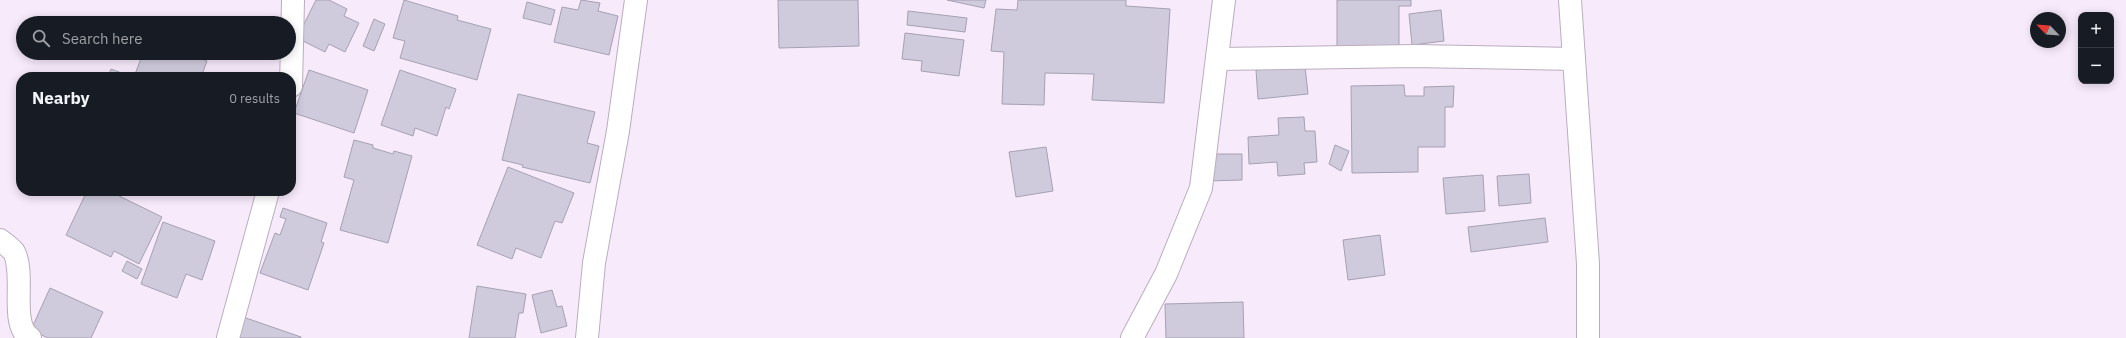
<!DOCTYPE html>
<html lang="en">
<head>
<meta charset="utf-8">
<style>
  :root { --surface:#171b24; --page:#242831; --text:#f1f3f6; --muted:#9ea1a6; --line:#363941 }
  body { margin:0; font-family:"IBM Plex Sans",sans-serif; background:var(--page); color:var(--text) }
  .controls { position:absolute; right:12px; top:12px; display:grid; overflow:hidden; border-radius:8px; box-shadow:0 2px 10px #0003 }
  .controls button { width:36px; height:36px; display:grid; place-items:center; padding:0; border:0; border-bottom:1px solid var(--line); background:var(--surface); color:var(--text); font:20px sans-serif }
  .compass { position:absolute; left:2030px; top:12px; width:36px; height:36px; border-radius:50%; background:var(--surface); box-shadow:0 2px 10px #0003; rotate:295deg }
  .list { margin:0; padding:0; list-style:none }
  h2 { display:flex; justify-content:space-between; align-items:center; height:52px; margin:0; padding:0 16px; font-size:17px }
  h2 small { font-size:13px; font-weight:400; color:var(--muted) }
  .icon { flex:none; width:22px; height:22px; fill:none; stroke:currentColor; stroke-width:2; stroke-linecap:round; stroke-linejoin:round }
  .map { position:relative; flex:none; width:2126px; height:338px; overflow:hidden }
  .search { position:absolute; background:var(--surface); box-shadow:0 2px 10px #0003; left:16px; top:16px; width:280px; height:44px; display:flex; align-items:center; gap:10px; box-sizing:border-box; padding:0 14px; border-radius:22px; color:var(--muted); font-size:15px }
  .panel { position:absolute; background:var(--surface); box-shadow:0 2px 10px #0003; left:16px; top:72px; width:280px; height:124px; border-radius:16px }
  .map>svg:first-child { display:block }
</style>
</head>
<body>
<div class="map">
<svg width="2126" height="338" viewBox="0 0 2126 338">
  <rect width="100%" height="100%" fill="#f7eafb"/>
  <g fill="#cfcbdd" stroke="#a5a1b3">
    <polygon points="316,0 329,0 347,9 344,16 359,23 345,52 329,44 325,52 297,38"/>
    <polygon points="404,0 458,16 457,20 491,29 477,80 400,58 405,41 393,38"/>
    <polygon points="581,0 600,3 598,11 618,16 609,55 554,42 562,7 578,10"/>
    <polygon points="778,0 858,0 859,46 779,48"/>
    <polygon points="947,0 986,0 984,8"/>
    <polygon points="1018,0 1126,0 1126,6 1170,9 1164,103 1092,100 1094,74 1045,73 1044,105 1002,104 1004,52 991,51 996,9 1017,10"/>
    <polygon points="1337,0 1411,0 1411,6 1399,6 1399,54 1337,53"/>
    <polygon points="527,2 555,10 551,25 523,18"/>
    <polygon points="1441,10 1444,41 1412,45 1409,14"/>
    <polygon points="908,11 967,18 965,32 907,25"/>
    <polygon points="374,19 385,24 374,51 363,46"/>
    <polygon points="905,33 964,40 959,76 921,71 922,61 902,59"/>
    <polygon points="143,53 185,53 207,61 201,77 134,77"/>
    <polygon points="1305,66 1308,94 1258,99 1256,70"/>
    <polygon points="111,69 132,77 108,77"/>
    <polygon points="309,70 368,90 354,133 294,113"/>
    <polygon points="400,70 456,89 449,109 446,107 437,136 415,128 413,136 381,125"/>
    <polygon points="1404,85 1405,96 1424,96 1424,87 1454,86 1453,107 1445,107 1445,147 1418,147 1418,172 1352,173 1351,86"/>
    <polygon points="518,94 595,112 587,143 599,146 590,183 522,167 523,165 502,160"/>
    <polygon points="1304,117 1305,131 1315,131 1317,162 1304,163 1305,174 1278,176 1277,162 1249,164 1248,137 1279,135 1278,118"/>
    <polygon points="354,140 373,145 373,148 393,154 394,151 412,156 388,243 340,230 354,180 344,177"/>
    <polygon points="1335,145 1349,151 1341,171 1329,164"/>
    <polygon points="1046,147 1053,191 1016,197 1009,152"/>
    <polygon points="1208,154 1242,154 1242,180 1207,181"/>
    <polygon points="508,167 574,193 562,223 555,221 541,258 516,248 512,259 477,245"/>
    <polygon points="1529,174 1531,203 1499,206 1497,176"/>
    <polygon points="1483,175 1485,211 1446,214 1443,178"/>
    <polygon points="87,191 109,191 162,217 139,264 114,251 111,257 66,235"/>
    <polygon points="283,208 327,223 321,242 324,243 308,290 260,273 275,233 280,235 286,219 280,217"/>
    <polygon points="1545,218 1548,242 1471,252 1468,227"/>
    <polygon points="163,222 215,241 202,280 186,274 177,298 141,284"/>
    <polygon points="1380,235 1385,275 1348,280 1343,240"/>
    <polygon points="127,261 142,269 137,279 122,271"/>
    <polygon points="477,286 526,294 523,313 519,313 515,338 469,338"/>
    <polygon points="50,288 103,312 91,338 48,338 31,330"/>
    <polygon points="552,290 557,307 562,306 567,326 541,333 532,295"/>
    <polygon points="1243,302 1244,338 1166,338 1165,304"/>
    <polygon points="243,317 301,337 301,338 235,338"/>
  </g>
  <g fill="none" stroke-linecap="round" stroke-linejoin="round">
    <defs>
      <g id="minor">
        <polyline points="1570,0 1588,264 1588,338"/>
        <polyline points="1217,59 1414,56 1574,59"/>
        <polyline points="291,86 293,0"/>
        <path d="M0,240C4,243 11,248 14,252C26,275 9,324 30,338"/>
        <polyline points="228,338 268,191"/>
        <polyline points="587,338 594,263 618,131 636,0"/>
        <polyline points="1132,338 1166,274 1201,188 1224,0"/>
      </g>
    </defs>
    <use href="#minor" stroke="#baaebe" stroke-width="24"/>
    <use href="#minor" stroke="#fff" stroke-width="22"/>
  </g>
</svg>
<div class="controls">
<button>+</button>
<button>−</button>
</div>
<svg class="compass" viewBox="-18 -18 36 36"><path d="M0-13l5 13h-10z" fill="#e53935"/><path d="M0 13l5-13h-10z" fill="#9ea1a6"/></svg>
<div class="search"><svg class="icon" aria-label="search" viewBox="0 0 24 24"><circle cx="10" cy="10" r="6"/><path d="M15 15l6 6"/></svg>Search here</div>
<section class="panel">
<h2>Nearby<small>0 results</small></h2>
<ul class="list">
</ul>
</section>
</div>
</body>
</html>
